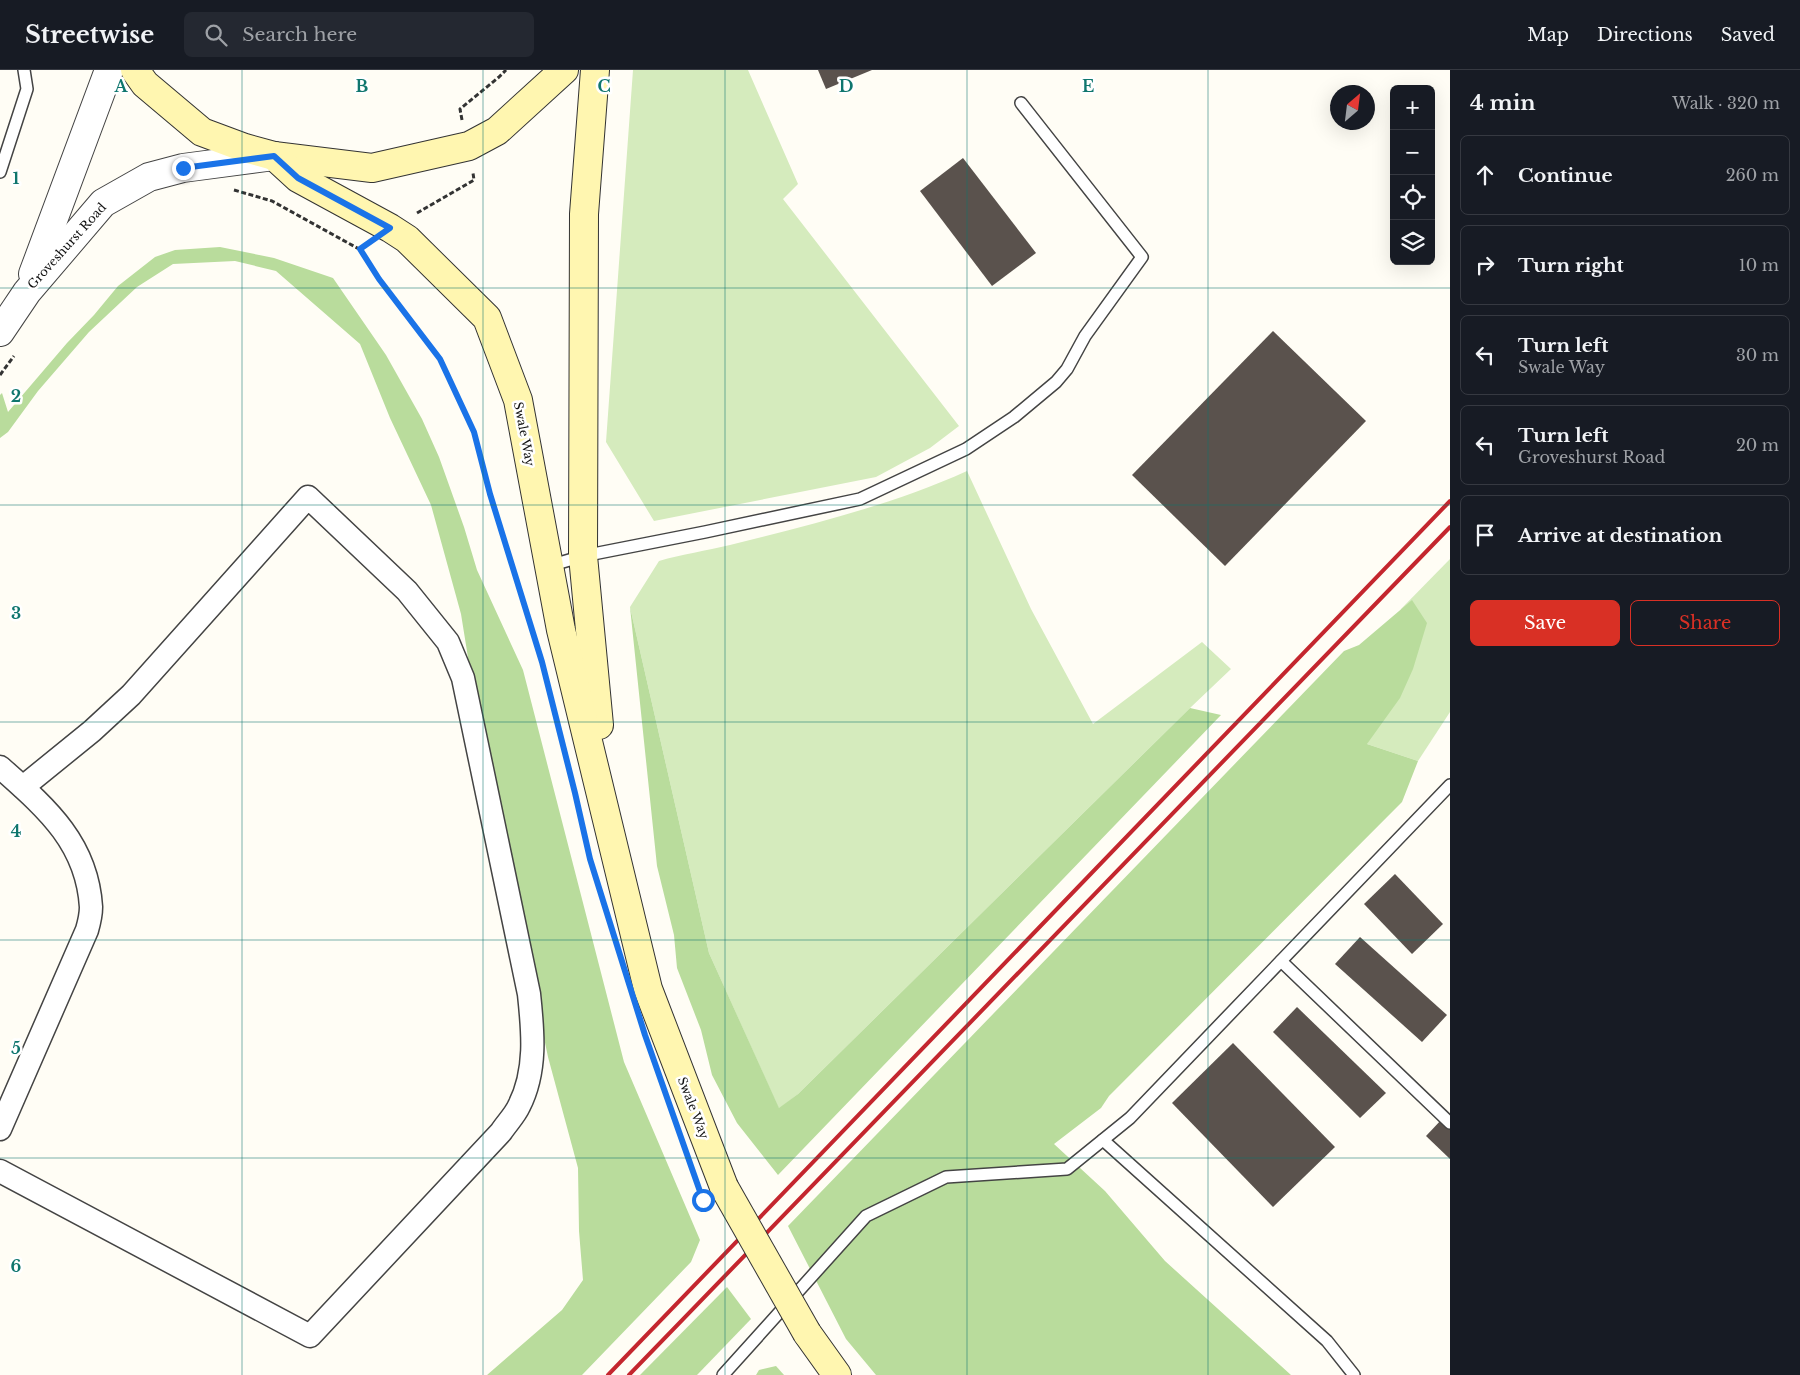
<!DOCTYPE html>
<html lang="en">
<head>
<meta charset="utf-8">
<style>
  :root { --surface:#171b24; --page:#242831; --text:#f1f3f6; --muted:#9ea1a6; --line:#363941; --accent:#d93025 }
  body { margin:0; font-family:"Libre Baskerville",serif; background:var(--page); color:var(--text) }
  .controls { position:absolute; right:15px; top:15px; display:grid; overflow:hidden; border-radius:8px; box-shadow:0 5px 20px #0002 }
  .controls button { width:45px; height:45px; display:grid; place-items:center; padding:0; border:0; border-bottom:1px solid var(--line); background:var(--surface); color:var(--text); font:25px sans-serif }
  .compass { position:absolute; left:1330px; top:15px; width:45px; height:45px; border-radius:50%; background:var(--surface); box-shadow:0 5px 20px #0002; rotate:28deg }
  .stop { position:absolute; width:15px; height:15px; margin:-11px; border:4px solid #1a73e8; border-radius:50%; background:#fff }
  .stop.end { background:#1a73e8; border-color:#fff; box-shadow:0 1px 5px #0008 }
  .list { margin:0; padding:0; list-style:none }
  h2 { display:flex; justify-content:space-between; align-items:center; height:65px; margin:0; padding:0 20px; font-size:21px }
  h2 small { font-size:16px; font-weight:400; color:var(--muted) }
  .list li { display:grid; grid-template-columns:32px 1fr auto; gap:15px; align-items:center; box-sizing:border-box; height:80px; margin:0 10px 10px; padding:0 10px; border:1px solid var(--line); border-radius:8px }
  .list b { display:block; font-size:19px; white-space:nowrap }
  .list p { margin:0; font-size:16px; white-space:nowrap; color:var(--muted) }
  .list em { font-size:16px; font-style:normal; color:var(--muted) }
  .actions { display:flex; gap:10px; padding:15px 20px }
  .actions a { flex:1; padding:11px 0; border:1px solid var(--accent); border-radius:8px; text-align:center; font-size:18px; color:var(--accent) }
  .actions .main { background:var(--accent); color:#fff }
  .icon { flex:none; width:28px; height:28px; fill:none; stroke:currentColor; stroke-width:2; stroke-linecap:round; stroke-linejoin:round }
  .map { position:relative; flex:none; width:1450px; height:1305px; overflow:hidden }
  header { display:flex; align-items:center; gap:30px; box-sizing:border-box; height:70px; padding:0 25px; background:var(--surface); border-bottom:1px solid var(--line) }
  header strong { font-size:24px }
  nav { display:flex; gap:28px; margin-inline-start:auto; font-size:18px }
  .search { width:350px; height:45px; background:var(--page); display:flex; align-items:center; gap:12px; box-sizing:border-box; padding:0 18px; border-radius:8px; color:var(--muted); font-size:19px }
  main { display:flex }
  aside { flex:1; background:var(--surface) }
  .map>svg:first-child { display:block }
</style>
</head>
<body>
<header>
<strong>Streetwise</strong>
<div class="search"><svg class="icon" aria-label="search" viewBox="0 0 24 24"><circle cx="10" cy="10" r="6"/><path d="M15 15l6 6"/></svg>Search here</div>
<nav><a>Map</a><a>Directions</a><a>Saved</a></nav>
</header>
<main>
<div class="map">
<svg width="1450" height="1305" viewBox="0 0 1450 1305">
  <rect width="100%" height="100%" fill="#fffdf5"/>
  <g fill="#d5ebbd">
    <polygon points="633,0 748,0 798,114 783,129 959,356 930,378 876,407 654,451 606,372"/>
    <path d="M967,401L1031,539L1093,654L1202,572L1231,599L1190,638L798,1024L779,1039L709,883L630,537L659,491C682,484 706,481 730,475C810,455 892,435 967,401Z"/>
    <polygon points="1450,489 1450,642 1418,691 1367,674 1401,539"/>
  </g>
  <g fill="#b9dc9c">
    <polygon points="220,177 274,188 333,208 386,285 422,349 439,387 464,457 477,500 523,600 624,992 700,1170 691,1192 582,1305 487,1305 562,1240 583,1210 579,1161 578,1098 548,987 480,662 461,544 431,435 390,348 360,274 276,201 235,191 173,194 137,217 89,262 38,321 8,362 0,368 0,325 2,323 8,342 67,273 94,245 118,216 155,187 175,180"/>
    <polygon points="1412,530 1427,553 1413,599 1400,628 1367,674 1418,691 1402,732 1109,1026 1101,1038 1054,1074 1105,1121 1165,1191 1291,1305 876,1305 846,1269 788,1156 1344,581 1359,575"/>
    <polygon points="630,537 709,883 779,1038 798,1024 1190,638 1221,645 778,1105 737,1053 712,1005 701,960 677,898 674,865 657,796"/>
    <polygon points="727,1217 751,1249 697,1305 640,1305"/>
    <polygon points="776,1296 784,1305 756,1305 759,1300"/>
  </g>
  <g fill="#5a524d">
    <polygon points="818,0 872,0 826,19"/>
    <polygon points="963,88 1036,183 992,216 920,121"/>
    <polygon points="1273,261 1366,351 1225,496 1132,405"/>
    <polygon points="1395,804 1443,854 1412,884 1364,834"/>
    <polygon points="1360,867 1447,945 1422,972 1335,894"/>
    <polygon points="1297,937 1386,1023 1360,1048 1273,962"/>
    <polygon points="1233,973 1335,1077 1273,1137 1172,1033"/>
    <polygon points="1443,1048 1450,1054 1450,1089 1426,1066"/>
  </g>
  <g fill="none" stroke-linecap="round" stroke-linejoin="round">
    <defs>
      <g id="service">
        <polyline points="0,102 27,19 24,0"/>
        <polyline points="549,496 583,486 705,462 860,429 966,379 1014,347 1056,312 1067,299 1085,266 1142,187 1021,33"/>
        <polyline points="1281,891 1450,1053"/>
        <polyline points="1103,1070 1327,1271 1354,1305"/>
        <polyline points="723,1305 866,1146 946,1107 1067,1099 1130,1048 1450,715"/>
      </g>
      <g id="minor">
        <path d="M0,697C45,737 87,772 91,837C91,845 89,853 87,860L0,1059"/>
        <path d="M0,1101L310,1266L501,1062C507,1053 515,1045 519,1036C537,1001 533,961 529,924L463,608L448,572L407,521L308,427L131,625L92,661L23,717"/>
      </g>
      <g id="tertiary">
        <polyline points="33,204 109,0"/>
        <polyline points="0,262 27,222 103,133 149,107 183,98 274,86"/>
      </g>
      <g id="secondary">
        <polyline points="135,0 145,14 202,62 245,78 274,86 372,98 469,76 497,61 564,0"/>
        <polyline points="595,0 584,144 583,486 599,655"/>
        <polyline points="274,86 298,108 390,158 407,169 487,248 518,330 561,560 648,919 724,1117"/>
        <polyline points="807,1263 837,1305"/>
      </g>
    </defs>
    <use href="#service" stroke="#444" stroke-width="14"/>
    <use href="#minor" stroke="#444" stroke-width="25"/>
    <use href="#tertiary" stroke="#444" stroke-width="30"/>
    <use href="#secondary" stroke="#333" stroke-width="30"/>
    <g stroke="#333" stroke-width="3" stroke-dasharray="5 2.5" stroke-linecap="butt">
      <polyline points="462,50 460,39 499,7 506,0"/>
      <polyline points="234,120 272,131 359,179 379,209 441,289 474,363 490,424 530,554"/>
      <polyline points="417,143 474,110 473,103"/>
      <polyline points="0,305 14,286"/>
    </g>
    <use href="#service" stroke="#fff" stroke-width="11"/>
    <use href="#minor" stroke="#fff" stroke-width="22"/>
    <use href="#tertiary" stroke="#fff" stroke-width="28"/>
    <use href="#secondary" stroke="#fff6b0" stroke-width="28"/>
    <g stroke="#c4262e" stroke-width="4">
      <polyline points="608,1305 1450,431"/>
      <polyline points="629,1305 1450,457"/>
    </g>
    <defs>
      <polyline id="secondary-bridge" points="724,1117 807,1263"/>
    </defs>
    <use href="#secondary-bridge" stroke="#333" stroke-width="30" stroke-linecap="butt"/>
    <use href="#secondary-bridge" stroke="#fff6b0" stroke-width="28"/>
  </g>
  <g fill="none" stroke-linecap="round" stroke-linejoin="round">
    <polyline stroke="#1a73e8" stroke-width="6" points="183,98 274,86 298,108 390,158 360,179 379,209 440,289 474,362 490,424 542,592 575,723 590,789 645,965 703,1130"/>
  </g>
  <path fill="none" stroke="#0f766e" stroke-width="1" stroke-opacity="0.55" d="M242,0V1305M483,0V1305M725,0V1305M967,0V1305M1208,0V1305M0,218H1450M0,435H1450M0,652H1450M0,870H1450M0,1088H1450"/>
  <g text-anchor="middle" stroke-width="5" stroke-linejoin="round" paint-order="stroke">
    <g font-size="12" fill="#111" stroke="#fff">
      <text transform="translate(67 176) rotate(-48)" y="4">Groveshurst Road</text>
      <text transform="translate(524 364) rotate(79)" y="4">Swale Way</text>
      <text transform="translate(693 1038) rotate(69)" y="4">Swale Way</text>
    </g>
  </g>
  <g font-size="16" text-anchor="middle" font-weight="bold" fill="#0f766e" stroke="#fff" stroke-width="5" stroke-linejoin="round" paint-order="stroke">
    <text x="121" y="22">A</text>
    <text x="362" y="22">B</text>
    <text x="604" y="22">C</text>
    <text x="846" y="22">D</text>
    <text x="1088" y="22">E</text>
    <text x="16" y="114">1</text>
    <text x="16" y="332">2</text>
    <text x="16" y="549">3</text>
    <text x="16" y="767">4</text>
    <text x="16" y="984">5</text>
    <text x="16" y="1202">6</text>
  </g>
</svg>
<div class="controls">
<button>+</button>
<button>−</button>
<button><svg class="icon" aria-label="locate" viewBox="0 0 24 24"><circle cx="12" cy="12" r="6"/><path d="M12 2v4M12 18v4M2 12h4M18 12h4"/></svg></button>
<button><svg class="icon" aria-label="layers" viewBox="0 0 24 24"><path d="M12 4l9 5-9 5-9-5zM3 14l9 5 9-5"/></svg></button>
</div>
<svg class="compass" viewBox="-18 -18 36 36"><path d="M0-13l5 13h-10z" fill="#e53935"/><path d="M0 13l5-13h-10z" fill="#9ea1a6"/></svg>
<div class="stop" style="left:703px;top:1130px"></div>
<div class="stop end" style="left:183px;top:98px"></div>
</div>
<aside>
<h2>4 min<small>Walk · 320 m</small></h2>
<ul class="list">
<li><svg class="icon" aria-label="ahead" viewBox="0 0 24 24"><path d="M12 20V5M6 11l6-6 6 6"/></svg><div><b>Continue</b></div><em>260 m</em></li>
<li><svg class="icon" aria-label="right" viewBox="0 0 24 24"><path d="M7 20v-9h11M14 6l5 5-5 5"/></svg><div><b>Turn right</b></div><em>10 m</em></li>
<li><svg class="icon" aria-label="left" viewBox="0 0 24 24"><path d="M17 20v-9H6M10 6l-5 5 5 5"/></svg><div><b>Turn left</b><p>Swale Way</p></div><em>30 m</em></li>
<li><svg class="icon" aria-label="left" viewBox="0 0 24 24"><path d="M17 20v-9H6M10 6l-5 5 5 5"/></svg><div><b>Turn left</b><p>Groveshurst Road</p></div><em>20 m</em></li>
<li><svg class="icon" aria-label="arrive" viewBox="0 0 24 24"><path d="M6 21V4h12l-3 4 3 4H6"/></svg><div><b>Arrive at destination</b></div></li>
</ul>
<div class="actions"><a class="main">Save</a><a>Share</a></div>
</aside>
</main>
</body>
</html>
